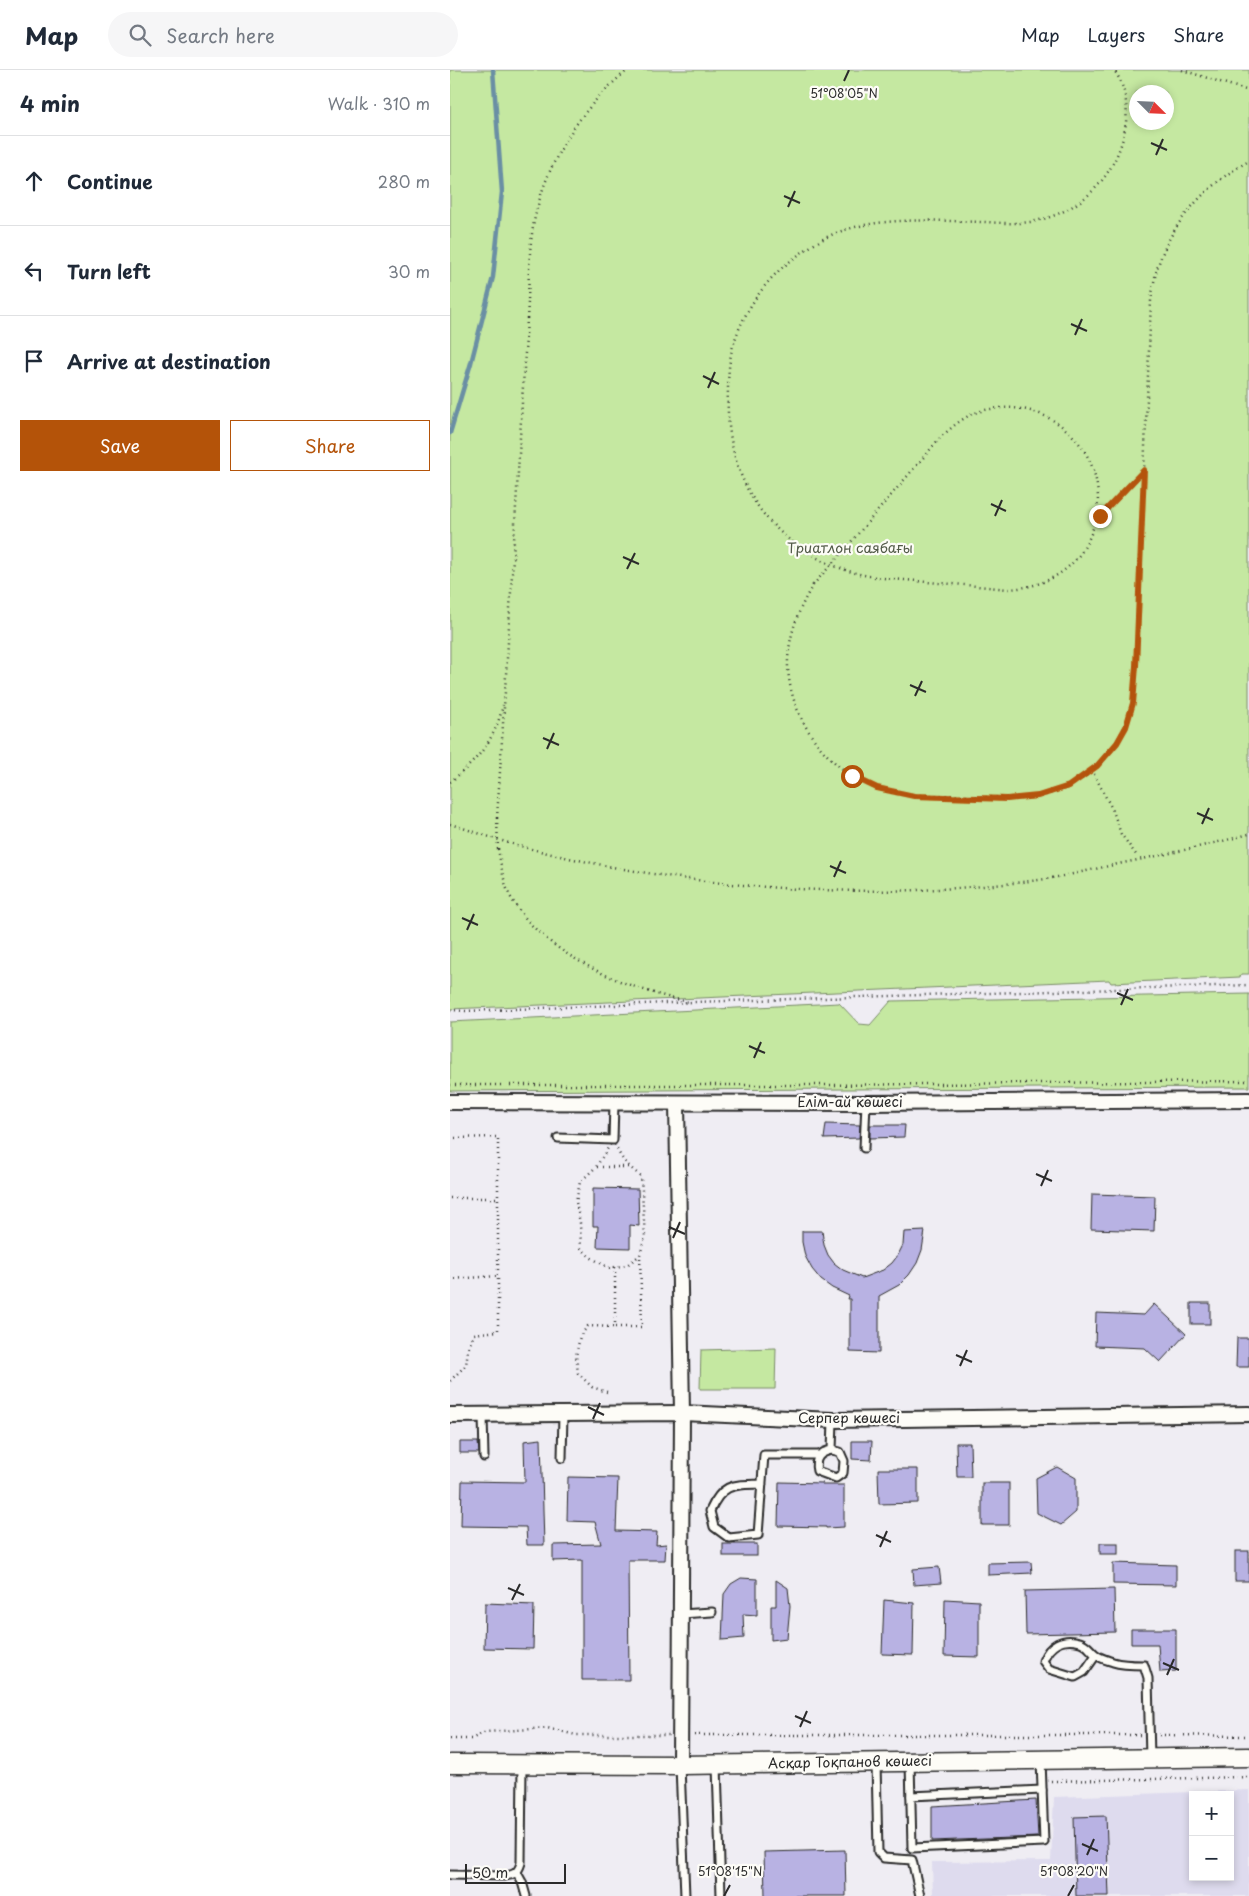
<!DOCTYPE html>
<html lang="en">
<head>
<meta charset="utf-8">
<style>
  :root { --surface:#fff; --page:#f6f6f7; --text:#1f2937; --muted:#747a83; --line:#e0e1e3; --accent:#b45309 }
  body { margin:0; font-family:"Playpen Sans",sans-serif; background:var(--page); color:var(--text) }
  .controls { position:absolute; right:15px; bottom:15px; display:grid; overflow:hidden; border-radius:0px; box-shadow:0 2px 8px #0003 }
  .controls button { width:45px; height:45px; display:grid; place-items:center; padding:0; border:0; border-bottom:1px solid var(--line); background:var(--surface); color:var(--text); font:25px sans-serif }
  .compass { position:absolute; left:679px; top:15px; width:45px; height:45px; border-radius:50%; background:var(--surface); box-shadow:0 2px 8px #0003; rotate:114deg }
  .scale { position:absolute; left:15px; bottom:12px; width:101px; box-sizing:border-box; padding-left:5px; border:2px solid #2b2b2b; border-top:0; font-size:14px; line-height:18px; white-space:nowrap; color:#2b2b2b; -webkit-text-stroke:4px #fdfcf7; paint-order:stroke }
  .stop { position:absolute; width:15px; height:15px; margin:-11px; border:4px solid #b45309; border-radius:50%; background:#fff }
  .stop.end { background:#b45309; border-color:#fff; box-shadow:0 1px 5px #0008 }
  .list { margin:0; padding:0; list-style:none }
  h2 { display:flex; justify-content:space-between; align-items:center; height:65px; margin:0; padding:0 20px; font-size:21px }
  h2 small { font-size:16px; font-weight:400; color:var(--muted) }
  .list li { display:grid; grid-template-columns:32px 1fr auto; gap:15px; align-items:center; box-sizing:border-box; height:90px; padding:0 20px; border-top:1px solid var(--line) }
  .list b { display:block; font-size:19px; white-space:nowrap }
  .list em { font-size:16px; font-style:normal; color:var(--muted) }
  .actions { display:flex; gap:10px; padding:15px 20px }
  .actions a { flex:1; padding:11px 0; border:1px solid var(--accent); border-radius:0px; text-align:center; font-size:18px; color:var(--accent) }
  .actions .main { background:var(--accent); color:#fff }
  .icon { flex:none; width:28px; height:28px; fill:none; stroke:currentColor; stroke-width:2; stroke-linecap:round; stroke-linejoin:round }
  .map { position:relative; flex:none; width:799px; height:1826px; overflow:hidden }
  header { display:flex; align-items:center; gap:30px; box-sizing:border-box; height:70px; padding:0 25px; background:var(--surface); border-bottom:1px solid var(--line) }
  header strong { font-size:24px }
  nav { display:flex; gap:28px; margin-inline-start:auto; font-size:18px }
  .search { width:350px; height:45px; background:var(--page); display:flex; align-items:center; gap:12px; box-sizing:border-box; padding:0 18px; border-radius:28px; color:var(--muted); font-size:19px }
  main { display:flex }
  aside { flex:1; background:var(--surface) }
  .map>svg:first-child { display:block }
</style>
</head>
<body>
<header>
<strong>Map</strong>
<div class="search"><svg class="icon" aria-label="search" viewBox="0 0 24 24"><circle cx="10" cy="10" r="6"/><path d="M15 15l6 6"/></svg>Search here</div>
<nav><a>Map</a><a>Layers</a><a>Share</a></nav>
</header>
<main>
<aside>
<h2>4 min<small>Walk · 310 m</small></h2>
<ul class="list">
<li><svg class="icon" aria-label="ahead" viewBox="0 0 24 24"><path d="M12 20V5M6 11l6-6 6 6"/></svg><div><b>Continue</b></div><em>280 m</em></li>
<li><svg class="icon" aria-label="left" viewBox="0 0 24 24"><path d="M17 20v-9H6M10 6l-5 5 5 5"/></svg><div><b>Turn left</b></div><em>30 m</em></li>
<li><svg class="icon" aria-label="arrive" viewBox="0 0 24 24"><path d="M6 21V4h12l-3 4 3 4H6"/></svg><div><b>Arrive at destination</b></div></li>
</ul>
<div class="actions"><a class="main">Save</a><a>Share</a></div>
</aside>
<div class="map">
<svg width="799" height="1826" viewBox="0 0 799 1826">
  <rect width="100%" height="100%" fill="#efedf3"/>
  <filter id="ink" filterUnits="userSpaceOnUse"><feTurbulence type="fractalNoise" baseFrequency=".02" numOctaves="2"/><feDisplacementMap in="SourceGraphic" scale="10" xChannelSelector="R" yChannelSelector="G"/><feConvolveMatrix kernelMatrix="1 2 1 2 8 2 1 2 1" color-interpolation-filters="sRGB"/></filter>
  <g filter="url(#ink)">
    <path fill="#dedbee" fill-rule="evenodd" d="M799,1720V1826H483L482,1792L601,1791L604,1727ZM743,1725H780V1807H743Z"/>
    <g fill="#c5e8a1" stroke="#788a66" fill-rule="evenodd">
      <path d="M0,0H799V904H791L790,907L661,913L659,910L0,939ZM716,22V52H686V22Z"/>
      <polygon points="799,924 799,1017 0,1021 0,952 389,933 409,954 420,955 441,931"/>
      <polygon points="326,1278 325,1319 250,1319 251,1280"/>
    </g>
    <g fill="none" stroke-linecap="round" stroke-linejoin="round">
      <polyline stroke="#6a8fa4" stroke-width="4.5" points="0,363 21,293 43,207 52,122 43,0"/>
    </g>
    <g fill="#b8b2e3" stroke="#2b2b2b">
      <polygon points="376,1054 410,1055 409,1068 374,1069"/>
      <polygon points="420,1055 455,1055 454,1067 420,1068"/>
      <polygon points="143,1118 188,1119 189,1156 180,1155 180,1178 147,1177 148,1156 143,1156"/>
      <polygon points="642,1124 705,1126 704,1161 641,1159"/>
      <polygon points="352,1161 372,1161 374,1175 378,1185 384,1193 393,1200 412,1208 433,1200 442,1193 448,1185 453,1175 454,1162 475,1161 472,1180 467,1193 459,1205 449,1215 429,1226 429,1283 400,1282 400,1229 398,1229 399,1226 382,1218 371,1210 362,1199 355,1186 352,1172"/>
      <rect x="741" y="1233" width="19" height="21"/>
      <polygon points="704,1234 736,1264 710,1292 695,1278 645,1276 646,1243 694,1245"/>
      <polygon points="787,1268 799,1268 799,1297 786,1297"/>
      <polygon points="91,1369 94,1475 77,1475 76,1457 11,1456 12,1411 75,1412 74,1371"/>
      <polygon points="402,1371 422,1371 421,1390 402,1389"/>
      <polygon points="10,1372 28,1372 29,1383 10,1383"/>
      <polygon points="506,1373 520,1373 521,1407 507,1407"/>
      <polygon points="607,1397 626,1408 626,1442 611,1455 587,1443 586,1408"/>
      <polygon points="428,1399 468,1399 468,1433 429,1434"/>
      <polygon points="118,1407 168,1408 166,1461 207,1462 206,1475 216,1474 215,1490 178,1490 179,1610 132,1610 132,1490 103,1491 103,1475 151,1474 145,1452 117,1451"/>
      <polygon points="329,1412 373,1413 373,1415 394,1415 394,1457 376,1458 376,1457 328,1456"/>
      <rect x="532" y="1413" width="27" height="42"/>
      <rect x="650" y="1473" width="18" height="11"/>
      <rect x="273" y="1474" width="34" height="12"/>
      <rect x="785" y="1481" width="14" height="30"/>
      <polygon points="581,1492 582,1503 538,1505 538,1493"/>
      <polygon points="663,1493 726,1495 726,1515 663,1514"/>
      <polygon points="489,1497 491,1513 464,1515 463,1499"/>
      <polygon points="291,1508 307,1509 307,1545 293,1544 294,1568 272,1570 274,1524 281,1514"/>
      <polygon points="326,1510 338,1518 340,1536 337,1568 321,1570 321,1536 326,1536"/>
      <polygon points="664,1519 665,1562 576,1564 575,1521"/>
      <polygon points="495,1529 529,1531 529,1587 494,1586"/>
      <polygon points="434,1530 464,1533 463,1585 432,1584"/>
      <polygon points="35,1533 84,1535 83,1579 34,1578"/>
      <polygon points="681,1559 726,1559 726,1601 710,1602 708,1574 681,1574"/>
      <polygon points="586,1730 588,1767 482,1771 482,1736"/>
      <polygon points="656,1746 659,1826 626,1826 624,1747"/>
      <polygon points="395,1780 396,1826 315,1826 314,1782"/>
    </g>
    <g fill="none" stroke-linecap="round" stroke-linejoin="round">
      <defs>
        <g id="service">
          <polyline points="108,1068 163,1070 164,1033"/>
          <polyline points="414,1078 416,1033"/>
          <polyline points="33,1345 34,1387"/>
          <path d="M382,1380C370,1382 364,1388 367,1401L386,1408L393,1403L394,1391L390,1382L382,1380L383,1350"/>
          <polyline points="112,1388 113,1344"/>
          <path d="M312,1414C284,1415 273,1412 260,1441L264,1457L279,1468L308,1465L314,1385H369"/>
          <polyline points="231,1544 262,1542"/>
          <path d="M646,1585L634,1602L625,1607L599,1599L593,1591C599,1575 612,1567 630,1572C637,1574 640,1580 645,1584C649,1588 657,1590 663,1592C672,1595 684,1595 694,1595L698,1608L700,1688"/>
          <polyline points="426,1692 428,1782 434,1788 462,1790 470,1826"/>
          <polyline points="460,1692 462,1778 594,1772 591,1690"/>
          <polyline points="230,1695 235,1826"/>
          <polyline points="267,1695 271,1826"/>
          <polyline points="461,1726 592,1720"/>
          <polyline points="67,1803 72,1812 76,1826"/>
          <path d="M0,1805L54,1806C64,1805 68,1803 71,1793L72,1695"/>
        </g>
        <g id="minor">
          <polyline points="0,1032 416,1033 799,1030"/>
          <polyline points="227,1033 232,1343 230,1695"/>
          <polyline points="0,1345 232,1343 383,1350 799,1344"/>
        </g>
        <polyline id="tertiary" points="0,1694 230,1695 799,1687"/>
      </defs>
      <use href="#service" stroke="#2b2b2b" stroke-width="11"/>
      <use href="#minor" stroke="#2b2b2b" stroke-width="18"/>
      <use href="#tertiary" stroke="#2b2b2b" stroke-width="21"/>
      <g stroke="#2b2b2b" stroke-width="2.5" stroke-dasharray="1 4" stroke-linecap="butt">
        <polyline points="732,0 799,21"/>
        <polyline points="650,446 694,401"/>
        <path d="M395,479L490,368C502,357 515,345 531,341C614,320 677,405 634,478C617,506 588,518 557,519C530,516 503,514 477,512C449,509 419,509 393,499C312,470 274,403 278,320C278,307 279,292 282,280C290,248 312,213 338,193C353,181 371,168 389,162C432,146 488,151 534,152C553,153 575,155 593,149C609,145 625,136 637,126C671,98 691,38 664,0"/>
        <path d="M363,515C349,538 340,562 338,589C336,644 376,700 427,718C454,728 484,725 513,726C538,727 563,730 588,726C635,718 672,680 683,634C685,622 685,609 686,596L701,231C703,217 705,203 710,190C725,148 760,112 799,91"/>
        <polyline points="644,704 663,741 671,764 687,786"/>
        <path d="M0,712C28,690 45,670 53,635"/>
        <path d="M47,748C56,610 64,471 72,333C74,299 76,266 78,232C79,199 79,166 88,135C103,81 135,34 178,0"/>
        <path d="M0,754C23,761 47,770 70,776C232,819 414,832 580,811C610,808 639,800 668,794C712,785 756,776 799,764"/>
        <path d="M48,779C51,794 53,810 59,824C90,884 176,919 239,932"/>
        <polyline points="0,940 16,941 243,932 799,915"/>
        <polyline points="0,1015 373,1015 799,1011"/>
        <polyline points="0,1068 48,1067 48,1261 24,1264 18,1280 16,1295 0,1311"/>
        <path d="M163,1070C170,1088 176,1095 191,1106L195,1167L190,1185L177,1195L159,1198L140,1187L131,1178L130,1153L126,1132L130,1112L146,1097Z"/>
        <polyline points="147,1097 178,1097"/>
        <polyline points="0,1128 48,1128"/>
        <polyline points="165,1197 165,1257 192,1257 190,1185"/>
        <polyline points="0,1209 49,1206"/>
        <polyline points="157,1322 142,1317 128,1303 126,1286 130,1266 138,1256 165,1257"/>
        <polyline points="244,1665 691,1665"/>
        <polyline points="709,1665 799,1666"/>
        <polyline points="0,1669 21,1669 36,1662 97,1658 126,1665 219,1665"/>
        <polyline points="601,1711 799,1707"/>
      </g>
      <use href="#service" stroke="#fdfcf7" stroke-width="7"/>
      <use href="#minor" stroke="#fdfcf7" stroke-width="14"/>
      <use href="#tertiary" stroke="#fdfcf7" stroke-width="18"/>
      <g stroke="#2b2b2b" stroke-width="2.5" stroke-dasharray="1 4" stroke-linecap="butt">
        <polyline points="363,515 395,479"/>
        <polyline points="47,748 48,779"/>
      </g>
    </g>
  </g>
  <g fill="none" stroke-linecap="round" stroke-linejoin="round" filter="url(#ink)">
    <polyline stroke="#b45309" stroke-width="6" points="402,706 427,718 464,726 557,729 588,726 619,716 647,696 667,673 676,657 683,633 686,596 694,400 650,446"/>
  </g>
  <path fill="none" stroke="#2b2b2b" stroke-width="2" d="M394,11L399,0M701,73L717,80M706,85L713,69M334,126L350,133M338,137L345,121M621,254L637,261M625,265L632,249M253,306L269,314M258,318L265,302M541,434L556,441M545,446L552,430M173,487L189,494M177,499L185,483M460,615L476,622M465,626L472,611M93,668L109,675M97,679L104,663M747,743L763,750M752,754L759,738M380,796L396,803M384,807L391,791M12,848L28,855M17,860L24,844M667,923L683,930M671,935L678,919M299,976L315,983M304,988L311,972M586,1104L602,1111M591,1116L598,1100M219,1157L235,1164M223,1168L230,1152M506,1285L522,1292M510,1296L517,1280M138,1337L154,1345M143,1349L150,1333M426,1465L441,1472M430,1477L437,1461M58,1518L74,1525M62,1530L70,1514M713,1593L729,1600M717,1605L724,1589M345,1646L361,1653M350,1657L357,1641M632,1774L648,1781M637,1785L644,1769M274,1826L280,1815M618,1826L624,1815"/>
  <g text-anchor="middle" stroke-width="4.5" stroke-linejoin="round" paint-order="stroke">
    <g font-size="14" fill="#525a48" stroke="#fdfcf7">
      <text x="400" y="483">Триатлон саябағы</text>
    </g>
    <g font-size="14" fill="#2b2b2b" stroke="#fdfcf7">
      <text x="400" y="1037">Елім-ай көшесі</text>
      <text x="399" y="1353">Серпер көшесі</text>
      <text transform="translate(400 1692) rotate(-1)" y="5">Асқар Тоқпанов көшесі</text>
    </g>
  </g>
  <g font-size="12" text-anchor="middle" fill="#2b2b2b" stroke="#fdfcf7" stroke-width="4.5" stroke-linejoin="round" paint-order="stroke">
    <text x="394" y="28">51°08'05"N</text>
    <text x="280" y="1806">51°08'15"N</text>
    <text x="624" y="1806">51°08'20"N</text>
  </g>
</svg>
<div class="controls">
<button>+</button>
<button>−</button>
</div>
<svg class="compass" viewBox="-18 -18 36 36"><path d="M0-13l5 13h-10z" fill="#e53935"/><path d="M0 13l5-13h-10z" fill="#747a83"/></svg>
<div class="scale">50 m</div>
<div class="stop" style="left:402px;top:706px"></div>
<div class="stop end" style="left:650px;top:446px"></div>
</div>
</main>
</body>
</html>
